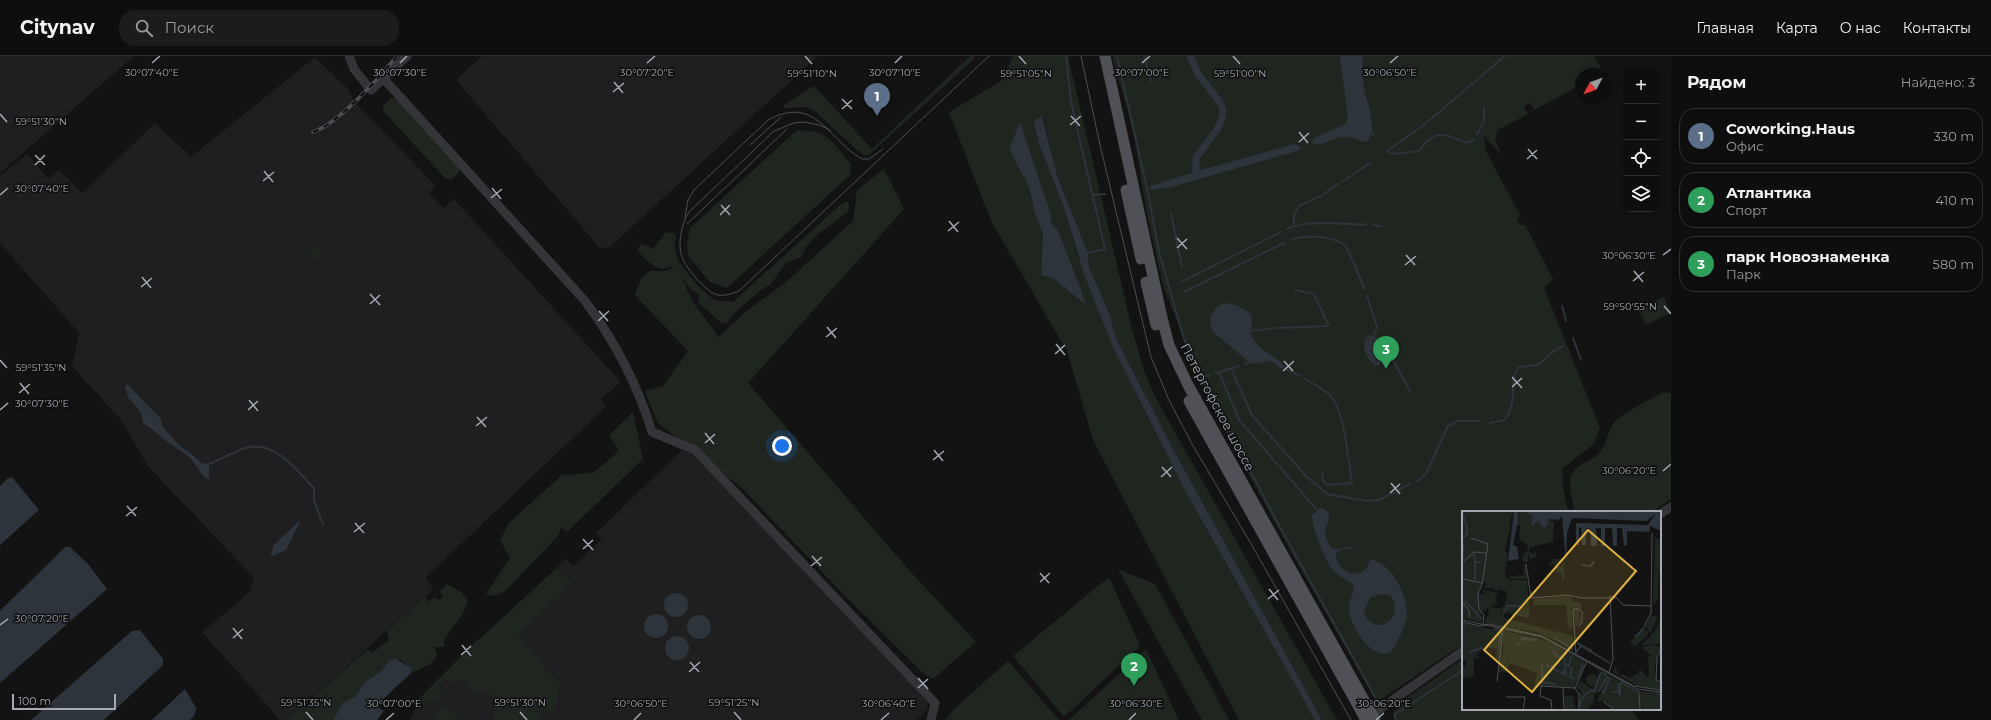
<!DOCTYPE html>
<html lang="ru">
<head>
<meta charset="utf-8">
<style>
  :root { --surface:#0e0e0f; --page:#1c1c1d; --text:#f1f3f6; --muted:#9b9c9e; --line:#2e2e2f; --accent:#7c3aed }
  body { margin:0; font-family:Montserrat,sans-serif; background:var(--page); color:var(--text) }
  .controls { position:absolute; right:12px; top:12px; display:grid; overflow:hidden; border-radius:8px; box-shadow:0 2px 6px #0003 }
  .controls button { width:36px; height:36px; display:grid; place-items:center; padding:0; border:0; border-bottom:1px solid var(--line); background:var(--surface); color:var(--text); font:20px sans-serif }
  .compass { position:absolute; left:1575px; top:12px; width:36px; height:36px; border-radius:50%; background:var(--surface); box-shadow:0 2px 6px #0003; rotate:229deg }
  .scale { position:absolute; left:12px; bottom:10px; width:104px; box-sizing:border-box; padding-left:4px; border:2px solid #a5a9b3; border-top:0; font-size:11px; line-height:14px; white-space:nowrap; color:#a5a9b3; -webkit-text-stroke:3px #0e0e0f; paint-order:stroke }
  .you { position:absolute; left:782px; top:390px; width:14px; height:14px; margin:-10px; border:3px solid #fff; border-radius:50%; background:#1a73e8; box-shadow:0 0 0 6px #1a73e833 }
  .badge { display:grid; place-items:center; width:26px; height:26px; border-radius:50%; background:var(--accent); color:#fff; font-size:13px; font-weight:700 }
  .pin { position:absolute; translate:-50% -33px; filter:drop-shadow(0 1px 2px #0008) }
  .pin::after { content:''; position:absolute; top:21px; width:14px; height:12px; background:inherit; clip-path:polygon(0 0,100% 0,50% 100%) }
  .list { margin:0; padding:0; list-style:none }
  h2 { display:flex; justify-content:space-between; align-items:center; height:52px; margin:0; padding:0 16px; font-size:17px }
  h2 small { font-size:13px; font-weight:400; color:var(--muted) }
  .list li { display:grid; grid-template-columns:26px 1fr auto; gap:12px; align-items:center; box-sizing:border-box; height:56px; margin:0 8px 8px; padding:0 8px; border:1px solid var(--line); border-radius:16px }
  .list b { display:block; font-size:15px; white-space:nowrap }
  .list p { margin:0; font-size:13px; white-space:nowrap; color:var(--muted) }
  .list em { font-size:13px; font-style:normal; color:var(--muted) }
  .icon { flex:none; width:22px; height:22px; fill:none; stroke:currentColor; stroke-width:2; stroke-linecap:round; stroke-linejoin:round }
  .map { position:relative; flex:none; width:1671px; height:664px; overflow:hidden }
  header { display:flex; align-items:center; gap:24px; box-sizing:border-box; height:56px; padding:0 20px; background:var(--surface); border-bottom:1px solid var(--line) }
  header strong { font-size:19px }
  nav { display:flex; gap:22px; margin-inline-start:auto; font-size:14px }
  .search { width:280px; height:36px; background:var(--page); display:flex; align-items:center; gap:10px; box-sizing:border-box; padding:0 14px; border-radius:16px; color:var(--muted); font-size:15px }
  main { display:flex }
  aside { flex:1; background:var(--surface) }
  .map>svg:first-child { display:block }
</style>
</head>
<body>
<header>
<strong>Citynav</strong>
<div class="search"><svg class="icon" aria-label="search" viewBox="0 0 24 24"><circle cx="10" cy="10" r="6"/><path d="M15 15l6 6"/></svg>Поиск</div>
<nav><a>Главная</a><a>Карта</a><a>О нас</a><a>Контакты</a></nav>
</header>
<main>
<div class="map">
<svg width="1671" height="664" viewBox="0 0 1671 664">
  <rect width="100%" height="100%" fill="#131314"/>
  <g fill="#1f1f21">
    <polygon points="0,0 134,0 0,117"/>
    <polygon points="482,0 818,0 610,191 600,192 456,24"/>
    <polygon points="315,1 348,33 354,45 436,130 429,137 443,152 454,143 621,326 601,343 607,350 425,522 434,533 286,664 280,664 202,576 241,544 251,534 253,521 147,409 121,364 72,310 79,277 0,187 0,120 27,98 49,123 59,114 82,137 155,67 191,101"/>
    <polygon points="682,394 693,397 928,646 927,654 916,664 411,664 417,645 435,626 566,503 573,510 602,483 596,477"/>
  </g>
  <g fill="#1f2620" fill-rule="evenodd">
    <polygon points="970,0 975,0 973,4 870,98 864,99 857,94 817,57 806,51 784,52 784,49 814,30 872,93"/>
    <path d="M1013,0H1068L1131,269L1143,312L1154,339L1337,664H1322L1172,391L1116,282L1110,259L1089,211L1088,197L1058,122L1043,61L1039,88L1064,152L1077,197L1102,262L1138,342L1185,435L1315,664H1239L1093,384L1067,295L991,165L949,56L1001,25ZM1020,67L1041,130L1051,167L1059,176L1087,250L1053,222L1041,218L1043,177L1035,158L1029,131L1009,93Z"/>
    <polygon points="1112,0 1594,0 1604,17 1581,18 1581,29 1534,54 1530,47 1524,50 1528,58 1498,74 1495,84 1501,98 1484,80 1485,93 1521,161 1517,161 1520,169 1525,169 1553,223 1544,232 1600,372 1594,388 1562,413 1563,431 1568,456 1463,456 1463,588 1377,646 1291,496 1208,343 1163,230 1147,159 1133,74"/>
    <polygon points="391,42 397,43 459,111 459,117 451,123 446,123 383,55 383,50"/>
    <path d="M797,74C829,74 832,86 851,108L850,119L727,232L710,226L688,200L687,187L690,172Z"/>
    <path d="M884,113L904,153L748,327L909,514L976,586L933,623L923,617L850,545L741,431L658,367L645,335L663,330L688,295L635,239L641,223L650,215H666L671,212L675,215L671,210C657,219 646,203 637,194L642,188L653,193L666,176L673,177L676,180L674,192L679,206L696,228L714,244L733,246L840,149L848,145L849,151L848,156L818,178L806,191L801,201L786,207L771,228L761,234L731,260L728,266L722,268L698,246L699,239L691,233L682,222L692,245L719,281L745,256L785,227L853,165L857,134Z"/>
    <circle cx="316" cy="197" r="5.5"/>
    <polygon points="1664,241 1671,257 1646,269 1638,253"/>
    <path d="M1664,336L1671,337V443L1652,456H1575C1573,445 1568,430 1571,420C1575,409 1589,406 1597,399C1607,391 1606,380 1612,369C1620,357 1650,344 1664,336Z"/>
    <polygon points="633,356 643,403 567,476 561,471 558,480 505,535 495,540 486,538 510,502 500,484 509,467 562,419 593,417 619,395 609,379"/>
    <polygon points="556,513 572,527 518,579 560,629 555,652 549,657 542,652 539,654 543,664 492,664 497,647 486,635 473,638 468,627 462,623 455,627 444,624 439,631 439,641 429,648 417,645 466,595"/>
    <polygon points="1118,513 1155,528 1229,664 1202,664"/>
    <polygon points="1109,521 1140,590 1064,661 1013,600"/>
    <path d="M447,528L461,536L468,544L462,559L445,582L444,591H434L437,599L431,608C423,610 419,615 411,617V611L400,604H390L382,614L364,627L355,641L344,647L333,664H286L368,593L372,597L389,584L387,575L425,541L429,546L434,541L439,544L443,540L440,535Z"/>
    <polygon points="1146,593 1179,664 1069,664"/>
    <polygon points="1463,603 1463,653 1631,653 1639,664 1394,664 1393,656 1399,652 1396,649"/>
    <polygon points="1008,605 1059,664 945,664 957,650"/>
    <polygon points="442,651 451,654 461,664 434,664"/>
  </g>
  <g fill="#2d343b" fill-rule="evenodd">
    <path d="M1340,0H1363C1363,8 1362,17 1363,25C1364,42 1380,72 1367,86C1359,85 1352,81 1344,81C1334,80 1322,91 1313,88L1312,85L1315,82L1345,68L1348,63Z"/>
    <polygon points="1042,60 1058,122 1088,197 1089,211 1110,259 1116,282 1172,391 1322,664 1315,664 1185,435 1112,289 1084,218 1064,152 1039,88 1034,65"/>
    <polygon points="1020,66 1051,159 1051,167 1059,176 1087,250 1053,222 1041,219 1043,177 1035,158 1029,131 1009,93"/>
    <polygon points="1295,88 1300,90 1300,93 1297,95 1171,131 1151,134 1150,130 1192,117 1196,104 1198,113 1201,114"/>
    <path d="M1223,247C1231,247 1243,251 1249,257C1256,263 1247,275 1253,283C1261,296 1278,300 1286,313L1280,312L1271,305L1255,308L1249,306L1213,276C1207,263 1211,254 1223,247Z"/>
    <path d="M1369,279C1381,279 1388,295 1386,305L1377,310C1367,305 1364,295 1364,285Z"/>
    <path d="M125,329H128L162,364V370L179,389L192,398L201,407L209,408V422L206,423C199,416 196,408 189,401C185,397 180,395 176,392C164,384 155,374 143,367L141,357L128,341Z"/>
    <polygon points="12,421 39,454 0,489 0,430 8,422"/>
    <path d="M1320,452H1323C1335,460 1326,467 1325,476C1324,482 1329,487 1331,492C1337,495 1346,489 1356,493H1342L1336,497C1335,516 1365,529 1370,503C1392,507 1408,540 1407,560C1406,568 1396,591 1390,597C1370,603 1351,571 1349,554C1348,546 1354,538 1354,530C1347,523 1338,521 1332,513C1326,506 1310,467 1312,459ZM1380,538L1390,539C1408,563 1372,584 1364,555L1370,542Z"/>
    <polygon points="299,465 299,468 286,494 270,501 274,489"/>
    <polygon points="65,491 70,491 88,508 107,533 0,627 0,555"/>
    <circle cx="676" cy="549" r="12"/>
    <circle cx="656" cy="570" r="12"/>
    <circle cx="699" cy="571" r="12"/>
    <polygon points="140,574 163,603 163,609 104,664 31,664 132,575"/>
    <circle cx="677" cy="592" r="12"/>
    <polygon points="395,603 411,611 411,617 379,647 378,651 384,655 377,664 333,664 343,647 355,641 364,627 382,614 390,604"/>
    <polygon points="185,633 196,652 195,659 190,664 152,664"/>
  </g>
  <g fill="none" stroke-linecap="round" stroke-linejoin="round">
    <g stroke="#2d343b" stroke-width="2">
      <polyline points="1066,0 1071,46 1105,193 1088,197"/>
      <polyline points="1117,0 1147,132 1159,196 1184,283 1195,309 1275,462 1375,641"/>
      <polyline points="1144,0 1151,25"/>
      <polyline points="1371,75 1374,80"/>
      <polyline points="1477,78 1484,66 1484,52"/>
      <path d="M1473,84L1466,87C1442,77 1435,73 1419,95L1392,98L1387,95L1425,68L1505,0"/>
      <polyline points="1342,126 1370,107"/>
      <polyline points="1094,139 1105,138"/>
      <polyline points="1171,157 1182,211"/>
      <polyline points="1373,169 1381,170"/>
      <polyline points="1294,170 1294,159 1299,150 1321,140 1338,128"/>
      <path d="M1287,173C1310,163 1341,168 1366,169"/>
      <path d="M1291,184C1306,178 1334,180 1346,190L1365,233"/>
      <polyline points="1181,226 1281,176"/>
      <polyline points="1184,236 1284,187"/>
      <polyline points="1367,240 1377,271 1374,279"/>
      <polyline points="1562,250 1566,265"/>
      <polyline points="1279,272 1329,270 1314,238 1295,234"/>
      <polyline points="1250,275 1275,272"/>
      <polyline points="1573,282 1581,304"/>
      <polyline points="1387,300 1393,304 1410,335"/>
      <polyline points="1245,308 1249,306"/>
      <polyline points="1231,312 1252,359 1305,419 1327,438 1367,445 1379,444 1410,428"/>
      <polyline points="1286,313 1300,320"/>
      <polyline points="1219,316 1239,364 1317,454"/>
      <polyline points="1216,317 1239,310"/>
      <polyline points="1201,321 1210,319"/>
      <path d="M1305,323C1313,328 1322,332 1329,338C1342,351 1346,384 1348,401"/>
      <path d="M1490,367L1504,364C1520,345 1507,326 1519,311L1538,309L1552,296L1563,290"/>
      <path d="M209,408C222,403 236,394 249,391C277,386 297,415 314,432V444L323,469"/>
      <polyline points="1323,418 1322,423 1327,429 1352,427 1349,405"/>
      <polyline points="1416,426 1426,418 1448,370 1458,365 1480,365"/>
      <polyline points="1622,653 1625,654"/>
      <polyline points="1396,664 1394,659 1463,614"/>
    </g>
    <polyline stroke="#2d343b" stroke-width="7" points="1190,0 1198,18 1219,45 1223,53 1222,62 1218,72 1196,102 1196,113"/>
    <g stroke="#343439" stroke-width="9">
      <polyline points="349,0 354,13 371,34 407,0"/>
      <path d="M383,22L585,245C614,284 638,330 652,376L695,394L935,647L931,664"/>
      <polyline points="1660,458 1671,451"/>
      <polyline points="1367,662 1463,595"/>
    </g>
    <g stroke="#505157" stroke-width="11">
      <polyline points="1105,0 1162,262 1169,289 1188,329 1375,664"/>
      <polyline points="1126,134 1141,203"/>
      <polyline points="1146,226 1156,269"/>
      <polyline points="1189,345 1366,664"/>
    </g>
    <g stroke="#4d4e53" stroke-width="1">
      <polyline points="1081,0 1100,89 1151,301 1169,344 1192,388 1250,486 1351,664"/>
      <path d="M830,74L819,69L804,66L794,67L774,75L689,156C682,167 678,185 681,198C683,209 706,237 718,239C726,240 731,238 739,235L989,0"/>
      <polyline points="750,89 781,61"/>
      <path d="M685,161L688,144L694,134L768,64C816,38 828,84 862,103H869L883,93"/>
      <polyline points="687,168 787,73"/>
    </g>
    <defs>
      <path id="rail" d="M313,76C338,68 380,21 397,0"/>
    </defs>
    <use href="#rail" stroke="#4d4e53" stroke-width="3.5"/>
    <use href="#rail" stroke="#0e0e0f" stroke-width="2" stroke-dasharray="6" stroke-linecap="butt"/>
  </g>
  <path fill="none" stroke="#a5a9b3" stroke-width="1.5" d="M805,0L812,8M1019,0L1026,8M1233,0L1240,8M152,7L160,0M400,7L407,0M647,7L655,0M895,7L902,0M1142,7L1150,0M1390,7L1398,0M614,26L623,37M613,36L624,27M842,43L852,53M842,53L852,44M0,58L7,66M1071,60L1080,70M1070,69L1081,60M1299,76L1308,87M1299,86L1309,77M1528,93L1537,103M35,99L45,109M1527,103L1537,94M35,109L45,99M264,115L273,126M263,125L274,116M492,132L501,143M0,139L8,132M491,142L502,133M721,149L730,159M720,159L730,149M949,165L958,176M948,175L959,166M1177,182L1187,193M1177,192L1187,183M1406,199L1415,209M1663,199L1671,193M1405,209L1416,200M1634,215L1643,226M142,221L151,232M1633,225L1644,216M141,231L152,222M370,238L380,249M370,248L380,239M1664,250L1671,258M599,255L608,265M598,265L609,255M827,271L836,282M826,281L837,272M1056,288L1065,299M1055,298L1065,289M0,304L7,312M1284,305L1293,315M1283,315L1294,305M1512,321L1522,332M20,327L29,338M1512,331L1522,322M19,337L30,328M249,344L258,355M0,354L8,347M248,354L258,345M477,361L486,371M476,370L487,361M705,377L714,388M705,387L715,378M934,394L943,405M933,404L944,395M1162,411L1171,421M1663,415L1671,408M1161,421L1172,411M1391,427L1400,438M1390,437L1400,428M127,450L136,460M126,460L137,451M355,467L364,477M354,476L365,467M583,483L593,494M583,493L593,484M812,500L821,510M811,510L822,501M1040,517L1049,527M1040,526L1050,517M1269,533L1278,544M1268,543L1279,534M0,569L8,563M233,572L242,583M233,582L243,573M462,589L471,600M461,599L471,590M690,606L699,616M689,616L700,606M918,622L928,633M918,632L928,623M306,656L313,664M520,656L527,664M734,656L741,664M386,664L394,657M634,664L641,657M881,664L889,657M1129,664L1136,657M1376,664L1384,657"/>
  <g text-anchor="middle" stroke-width="3" stroke-linejoin="round" paint-order="stroke">
    <g font-size="13" fill="#a5a9b3" stroke="#0e0e0f">
      <text transform="translate(1218 351) rotate(62)" y="5">Петергофское шоссе</text>
    </g>
  </g>
  <g transform="translate(1462 455)">
    <rect width="199" height="199" fill="#131314"/>
    <path d="M0,0H52L48,10L47,20L49,11H50L43,39L46,43L43,64L47,69H65L67,95H61L67,96V108L60,105V102V106L40,100L39,97L42,95L46,82L38,78L34,80L30,77H22L24,73L22,71L16,82L20,112L0,107ZM59,0H76L85,12L87,8H95L92,7L99,5L97,10L88,9L92,11L91,31L72,35L71,39L69,33L67,41L72,42L74,40L75,45L68,49L66,41V48H63L67,49L64,52L60,49L61,44H63L61,42L65,41L66,34L57,28L58,14L56,13L55,9ZM193,27L199,29V65L197,61L196,87L191,94ZM87,48H99L100,51L95,52L96,56L100,55L102,50V68L100,69V61H94L92,54H86L90,51ZM61,53L64,54L65,68H48V65L62,64ZM20,78L36,82L33,88L37,95L34,93L28,96L38,97L43,107L111,125L112,139L77,122L22,112L27,102L26,97L20,102L18,99L17,81L19,83H23ZM106,85L110,86V91H117L120,95L119,98H110L111,112L109,96L111,117L106,116L104,94H71L72,88ZM117,97L119,113L113,115L112,98ZM189,105H195V108L188,123L184,115ZM198,110L199,133L180,134L192,121ZM0,112L40,120L37,148H34L35,137L19,138L14,145L19,146L15,148L12,145V164L7,167H0V153L4,157L5,150H0ZM41,119L85,130L123,151L112,176L72,175L75,162L47,152V147L41,143ZM180,119L186,120V123L171,138L172,135L168,131ZM189,134L199,136L195,144L192,162L194,170L199,171V178L176,175L151,161L152,154L158,165L160,163L168,167L177,162L178,158L185,166L187,164L186,146L190,145L179,136ZM39,143L46,147L47,154L43,162L37,161ZM125,152L177,181V199L172,197L171,199H154L155,197L153,199L141,190H135L143,172L136,183L133,181L131,194H128L127,199H118L117,182L120,180L114,176L119,170L131,179L139,161ZM124 169a6 6 0 1 1 12 0a6 6 0 1 1-12 0ZM178,181H199V199H178L182,196H178ZM102,184L113,186L111,192L115,199L103,198Z" fill="#1f2620"/>
    <path d="M52,0H61L56,2V13H58L55,14L51,34L55,36L57,48L46,50ZM63,0H199V20L188,15V21L165,20V34L162,35L160,17H155V35H151L150,17H143V35H139V17H134L135,34L132,35H129L128,17H124V34H120L119,17L117,16V34L114,33V12L186,14L193,3L185,10L110,7L105,22L104,52L100,5L96,8H86V13L82,17L76,10L70,15H68L70,12V5ZM86,149V154L99,161L102,160L103,154L105,166L84,155Z" fill="#2d343b"/>
    <path fill="none" stroke="#2d343b" stroke-width="2" d="M0,1L5,16V24L0,28M12,43L13,51H18M13,51V69M120,54L129,55L132,50M3,90L20,108M41,103L46,95H58M32,118L39,119L37,133M92,126L111,139M173,126L182,117M59,127L75,128M115,132L130,140M55,135L60,128L75,129M91,139L94,145L102,147L103,156M8,141L20,137M114,141L119,135L148,152M104,154L107,155L109,145M110,156L108,166L112,168M115,168L121,154M80,171L93,173M158,171L176,181M80,173V154M128,179L132,180L139,161M137,180L145,166L141,161M151,181H156L157,172M141,183L148,166M158,186V172M118,195L119,189L127,180"/>
    <path fill="none" stroke="#4d4f54" stroke-width="1" d="M9,27L26,33L20,74L16,82L17,98L22,104L21,113M2,50L12,41L24,42M64,53L69,87L106,84L120,87H148M1,68L20,72M0,81L1,33M0,90L7,100L8,107M0,109L80,126L175,178L199,181M0,111L18,115L27,113L80,125L172,175L199,179M182,116L189,102L190,22M199,138L195,146L194,169L199,171M114,143L111,99L113,97L120,100V111L117,115M147,162L151,148L148,85L155,87L161,94L189,95M35,170L41,118M101,177L102,199M113,177L125,150M113,177L117,183V199M177,180L178,199M44,186H63L61,199M141,190L152,199M90,199L89,189L78,185L79,175L113,177"/>
    <path fill="#e1b23e" fill-opacity="0.15" stroke="#e1b23e" stroke-width="2" d="M126,19L174,60L70,181L22,139Z"/>
    <rect width="199" height="199" fill="none" stroke="#a5a9b3" stroke-width="2"/>
  </g>
  <g font-size="10" text-anchor="middle" fill="#a5a9b3" stroke="#0e0e0f" stroke-width="3" stroke-linejoin="round" paint-order="stroke">
    <text x="152" y="20">30°07'40"E</text>
    <text x="400" y="20">30°07'30"E</text>
    <text x="647" y="20">30°07'20"E</text>
    <text x="895" y="20">30°07'10"E</text>
    <text x="1142" y="20">30°07'00"E</text>
    <text x="1390" y="20">30°06'50"E</text>
    <text x="812" y="21">59°51'10"N</text>
    <text x="1026" y="21">59°51'05"N</text>
    <text x="1240" y="21">59°51'00"N</text>
    <text x="41" y="69">59°51'30"N</text>
    <text x="42" y="136">30°07'40"E</text>
    <text x="1629" y="203">30°06'30"E</text>
    <text x="1630" y="254">59°50'55"N</text>
    <text x="41" y="315">59°51'35"N</text>
    <text x="42" y="351">30°07'30"E</text>
    <text x="1629" y="418">30°06'20"E</text>
    <text x="42" y="566">30°07'20"E</text>
    <text x="306" y="650">59°51'35"N</text>
    <text x="520" y="650">59°51'30"N</text>
    <text x="734" y="650">59°51'25"N</text>
    <text x="394" y="651">30°07'00"E</text>
    <text x="641" y="651">30°06'50"E</text>
    <text x="889" y="651">30°06'40"E</text>
    <text x="1136" y="651">30°06'30"E</text>
    <text x="1384" y="651">30°06'20"E</text>
  </g>
</svg>
<div class="controls">
<button>+</button>
<button>−</button>
<button><svg class="icon" aria-label="locate" viewBox="0 0 24 24"><circle cx="12" cy="12" r="6"/><path d="M12 2v4M12 18v4M2 12h4M18 12h4"/></svg></button>
<button><svg class="icon" aria-label="layers" viewBox="0 0 24 24"><path d="M12 4l9 5-9 5-9-5zM3 14l9 5 9-5"/></svg></button>
</div>
<svg class="compass" viewBox="-18 -18 36 36"><path d="M0-13l5 13h-10z" fill="#e53935"/><path d="M0 13l5-13h-10z" fill="#9b9c9e"/></svg>
<div class="scale">100 m</div>
<div class="you"></div>
<div class="pin badge" style="left:877px;top:60px;background:#5c6f8a">1</div>
<div class="pin badge" style="left:1134px;top:630px;background:#2e9e5b">2</div>
<div class="pin badge" style="left:1386px;top:313px;background:#2e9e5b">3</div>
</div>
<aside>
<h2>Рядом<small>Найдено: 3</small></h2>
<ul class="list">
<li><span class="badge" style="background:#5c6f8a">1</span><div><b>Coworking.Haus</b><p>Офис</p></div><em>330 m</em></li>
<li><span class="badge" style="background:#2e9e5b">2</span><div><b>Атлантика</b><p>Спорт</p></div><em>410 m</em></li>
<li><span class="badge" style="background:#2e9e5b">3</span><div><b>парк Новознаменка</b><p>Парк</p></div><em>580 m</em></li>
</ul>
</aside>
</main>
</body>
</html>
